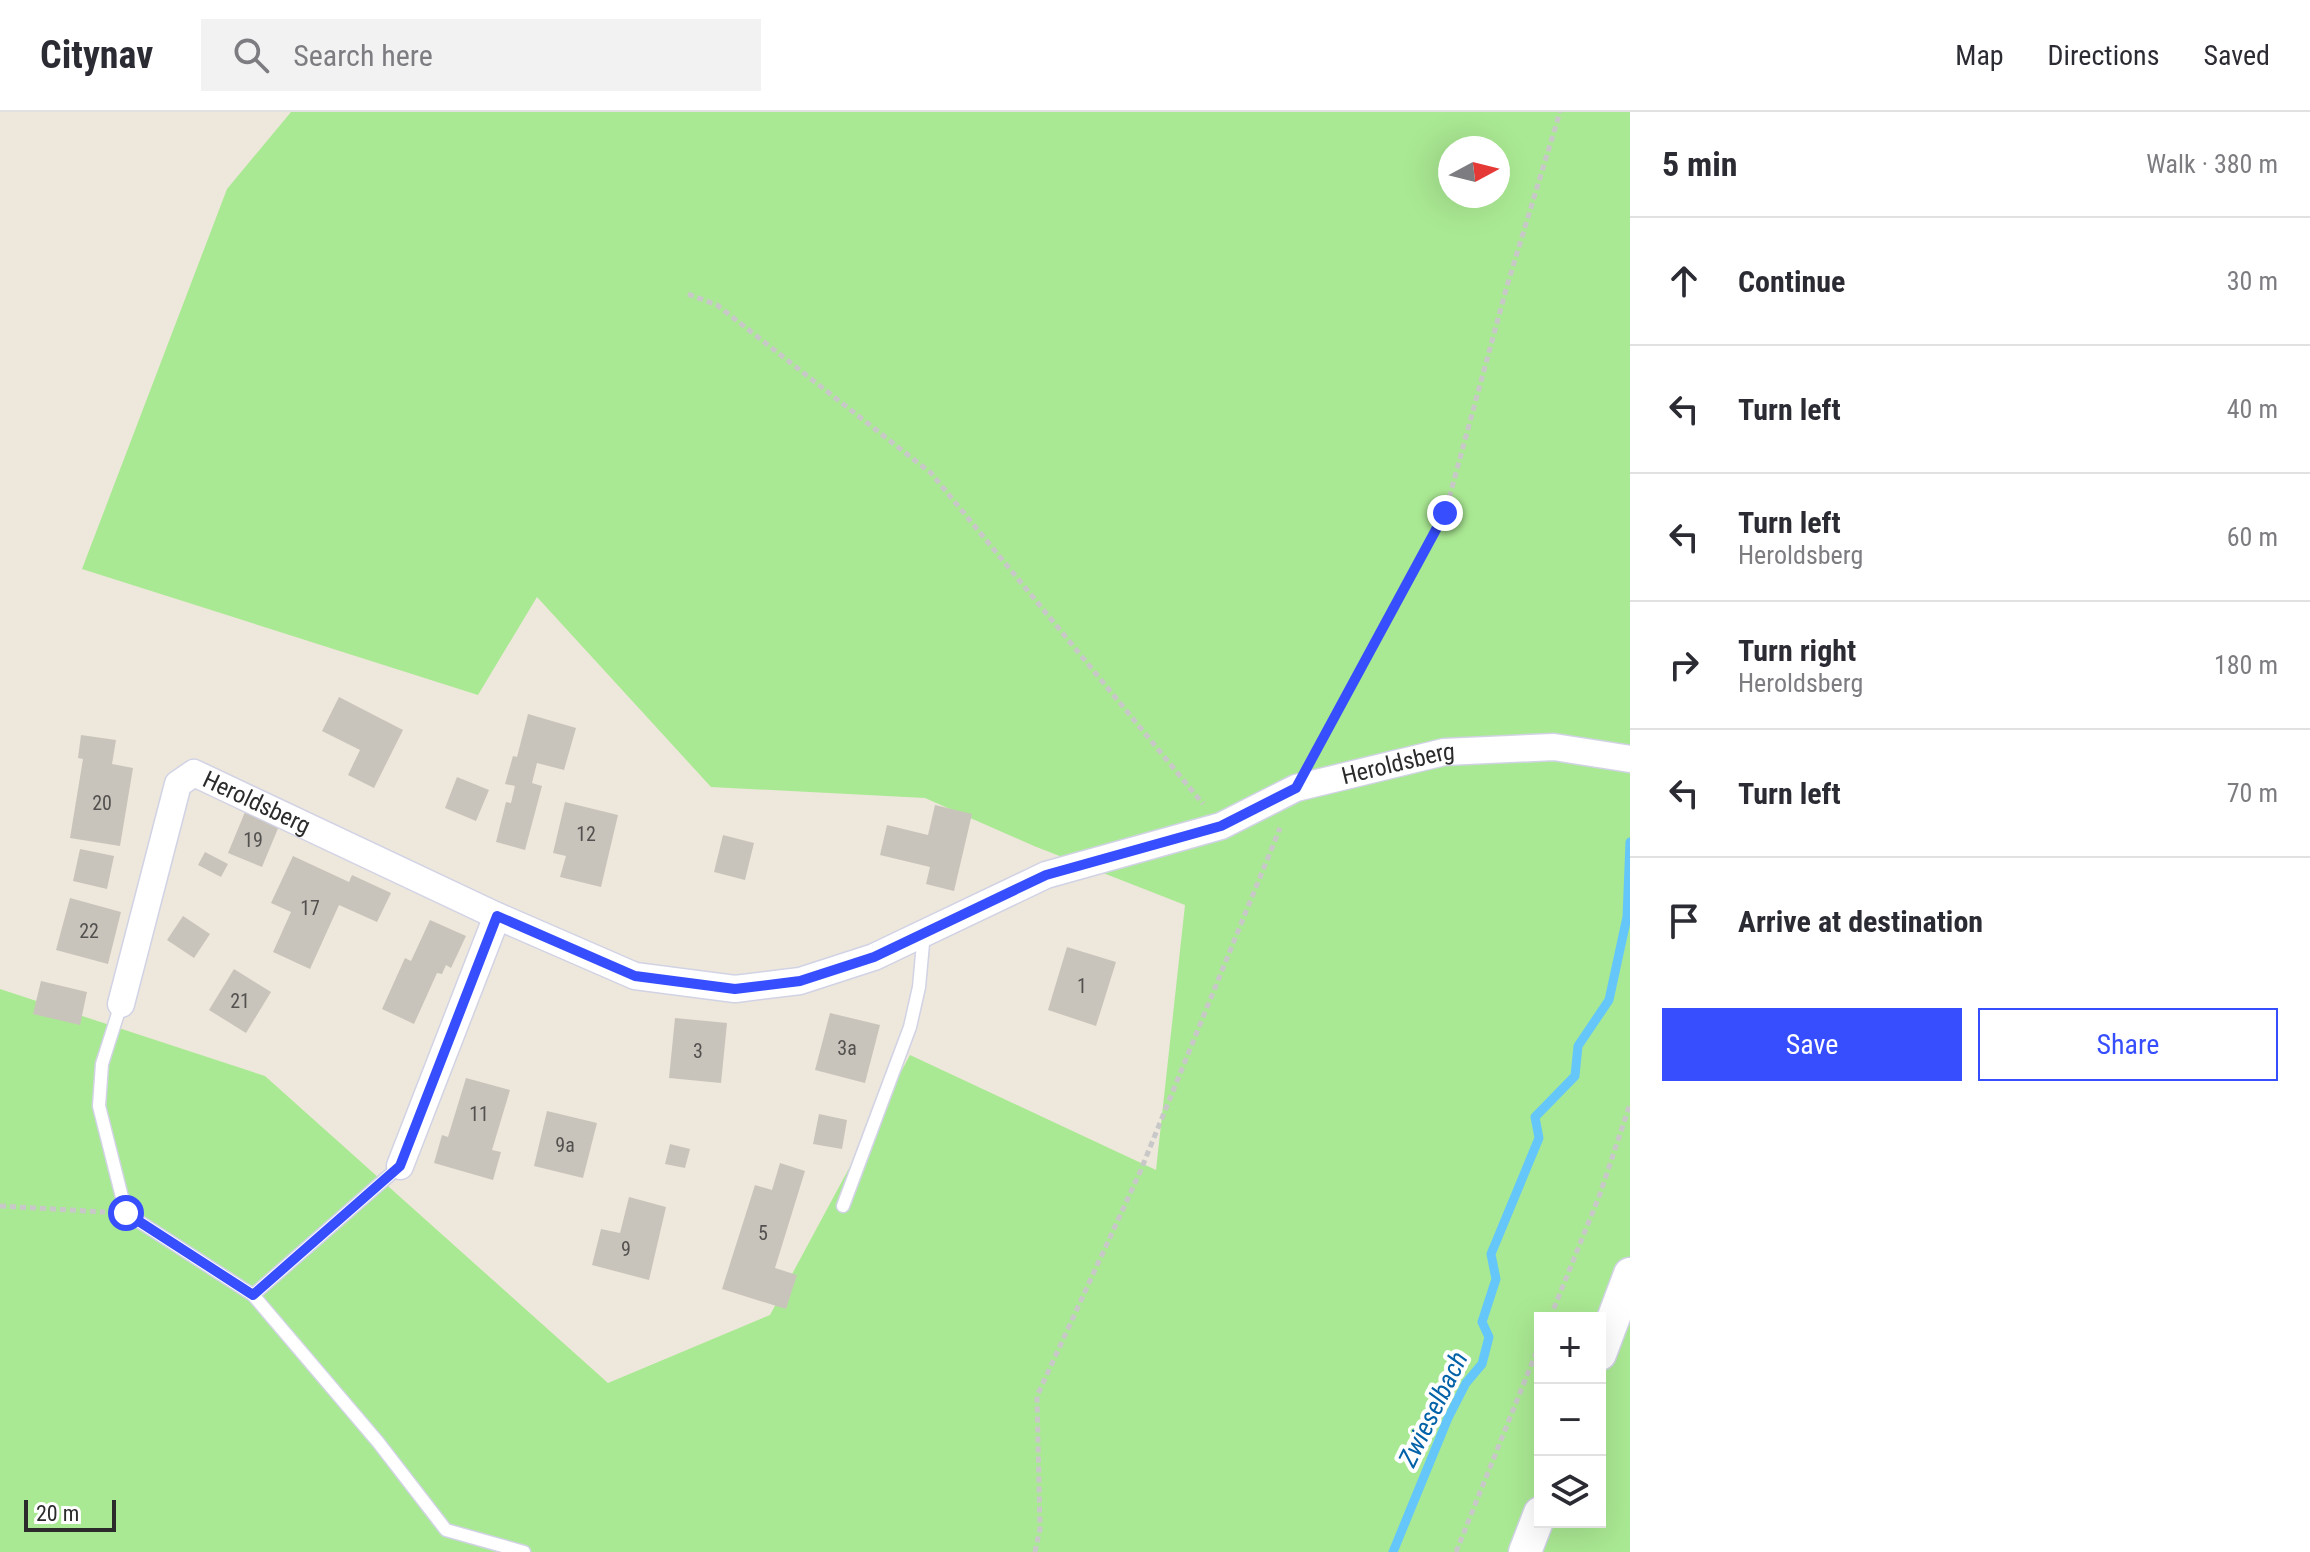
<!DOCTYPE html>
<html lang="en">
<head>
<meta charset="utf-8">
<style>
  :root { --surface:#fff; --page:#f2f2f3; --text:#2b2b33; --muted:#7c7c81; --line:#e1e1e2; --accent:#374eff }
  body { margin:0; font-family:"Roboto Condensed",sans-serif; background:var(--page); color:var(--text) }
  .controls { position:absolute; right:24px; bottom:24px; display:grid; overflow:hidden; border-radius:0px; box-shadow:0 8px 32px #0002 }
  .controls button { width:72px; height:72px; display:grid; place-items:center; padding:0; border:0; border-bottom:2px solid var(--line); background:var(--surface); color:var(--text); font:40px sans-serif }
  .compass { position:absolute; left:1438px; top:24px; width:72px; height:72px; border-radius:50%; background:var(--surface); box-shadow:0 8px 32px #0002; rotate:83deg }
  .scale { position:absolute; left:24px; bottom:20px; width:92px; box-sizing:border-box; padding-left:8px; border:4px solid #2b2b2b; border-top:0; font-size:22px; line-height:28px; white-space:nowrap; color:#2b2b2b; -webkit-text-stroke:6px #fff; paint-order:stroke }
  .stop { position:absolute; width:24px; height:24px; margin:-18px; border:6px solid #374eff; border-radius:50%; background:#fff }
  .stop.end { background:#374eff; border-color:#fff; box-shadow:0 2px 8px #0008 }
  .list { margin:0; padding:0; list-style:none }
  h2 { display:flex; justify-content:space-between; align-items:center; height:104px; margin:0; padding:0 32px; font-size:34px }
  h2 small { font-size:26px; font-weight:400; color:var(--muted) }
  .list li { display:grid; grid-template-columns:52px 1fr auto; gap:24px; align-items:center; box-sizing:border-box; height:128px; padding:0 32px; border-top:2px solid var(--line) }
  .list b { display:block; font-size:30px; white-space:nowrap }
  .list p { margin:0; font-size:26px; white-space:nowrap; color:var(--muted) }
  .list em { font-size:26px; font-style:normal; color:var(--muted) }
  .actions { display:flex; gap:16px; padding:24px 32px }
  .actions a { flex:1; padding:18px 0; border:2px solid var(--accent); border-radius:0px; text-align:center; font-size:28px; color:var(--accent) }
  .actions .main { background:var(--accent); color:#fff }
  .icon { flex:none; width:44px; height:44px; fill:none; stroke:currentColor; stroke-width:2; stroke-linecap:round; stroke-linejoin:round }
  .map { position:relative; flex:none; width:1630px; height:1440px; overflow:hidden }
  header { display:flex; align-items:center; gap:48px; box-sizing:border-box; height:112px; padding:0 40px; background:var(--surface); border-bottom:2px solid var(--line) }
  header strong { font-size:38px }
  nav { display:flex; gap:44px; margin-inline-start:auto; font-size:28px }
  .search { width:560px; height:72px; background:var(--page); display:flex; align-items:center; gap:20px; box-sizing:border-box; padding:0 28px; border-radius:0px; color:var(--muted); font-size:30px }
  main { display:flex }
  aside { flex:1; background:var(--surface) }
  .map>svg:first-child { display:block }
</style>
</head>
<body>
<header>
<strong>Citynav</strong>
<div class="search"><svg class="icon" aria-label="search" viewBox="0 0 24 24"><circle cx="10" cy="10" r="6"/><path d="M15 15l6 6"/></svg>Search here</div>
<nav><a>Map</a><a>Directions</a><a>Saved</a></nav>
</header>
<main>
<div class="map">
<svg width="1630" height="1440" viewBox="0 0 1630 1440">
  <rect width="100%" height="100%" fill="#eee7dc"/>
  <path fill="#aae993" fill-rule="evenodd" d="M291,0H1630V1440H0V877L265,964L608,1271L770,1203L910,943L1156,1058L1185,793L1034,734L925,686L711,675L537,485L478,583L82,457L227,77ZM1450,36H1498V84H1450ZM1540,1206H1600V1410H1540Z"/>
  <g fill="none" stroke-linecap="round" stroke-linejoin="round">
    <polyline stroke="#65c7f9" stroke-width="9" points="1393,1440 1448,1306 1466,1271 1482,1252 1489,1225 1482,1210 1496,1167 1491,1142 1539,1026 1535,1005 1575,964 1578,934 1609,888 1627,805 1630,730"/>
  </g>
  <g fill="#c9c4bb">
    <polygon points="339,585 403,618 374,676 348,663 360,638 322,619"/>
    <polygon points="528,602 576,616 564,658 537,651 532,671 542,674 525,738 496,730 506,690 511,691 515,674 505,672 513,644 517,645"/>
    <polygon points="81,623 116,628 112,652 133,656 120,734 70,726 83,647 78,646"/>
    <polygon points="457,665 489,678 476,709 445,696"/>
    <polygon points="565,690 618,703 601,775 560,765 566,744 553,741"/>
    <polygon points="935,693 972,702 954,779 926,772 930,755 880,743 887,713 928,723"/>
    <polygon points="245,700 279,714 262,755 228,741"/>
    <polygon points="723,723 754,731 745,768 714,760"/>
    <polygon points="80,737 114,744 107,777 73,769"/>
    <polygon points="205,740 228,752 221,765 198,753"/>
    <polygon points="293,744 349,770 352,763 391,781 377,810 339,793 310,857 273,840 291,800 271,791"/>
    <polygon points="70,786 121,800 108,852 56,838"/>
    <polygon points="183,804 210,822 194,846 167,828"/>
    <polygon points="430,808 466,824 451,856 446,853 442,862 437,861 414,912 382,897 405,846 411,849"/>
    <polygon points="1067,835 1116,850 1096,914 1048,898"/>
    <polygon points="234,857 271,880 246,921 209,898"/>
    <polygon points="41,869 87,880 80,913 33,902"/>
    <polygon points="830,901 880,913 865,971 815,958"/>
    <polygon points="675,906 727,911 721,971 669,966"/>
    <polygon points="466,966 510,978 492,1038 501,1040 493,1068 434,1051 442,1023 448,1025"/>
    <polygon points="547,999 597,1011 583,1066 534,1054"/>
    <polygon points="819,1002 847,1008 842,1037 813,1032"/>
    <polygon points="670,1032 690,1037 685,1056 665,1052"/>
    <polygon points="780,1051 805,1059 775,1156 797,1163 786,1197 722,1177 755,1073 772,1078"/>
    <polygon points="629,1085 666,1095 649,1168 592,1153 601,1117 620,1121"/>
  </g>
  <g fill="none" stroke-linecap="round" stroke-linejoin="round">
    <defs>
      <g id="service">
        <polyline points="121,892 102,952 99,994 126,1101 253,1183 400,1054"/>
        <polyline points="843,1094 910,915 919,875 924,821"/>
        <polyline points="253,1183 378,1330 446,1418 524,1440"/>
      </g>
      <g id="minor">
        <path id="s1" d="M121,892L178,672L194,661L497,804L635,864L735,877L800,869L874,845L1046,763L1221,714L1296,676L1444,640L1554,635L1630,647"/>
        <polyline points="400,1054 497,804"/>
      </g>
      <g id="tertiary">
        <polyline points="1600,1242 1630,1162"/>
        <polyline points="1525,1440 1540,1401"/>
      </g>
    </defs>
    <use href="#service" stroke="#d1d3e5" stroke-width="15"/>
    <use href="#minor" stroke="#d1d3e5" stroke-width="29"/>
    <use href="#tertiary" stroke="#d1d3e5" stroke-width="35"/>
    <g stroke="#c8c8c8" stroke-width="5" stroke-dasharray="6 4" stroke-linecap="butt">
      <polyline points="688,182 717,193 931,361 1203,692"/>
      <polyline points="1315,642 1445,401 1507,174 1560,0"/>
      <polyline points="0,1094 105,1100"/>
      <polyline points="1550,1206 1600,1082 1630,992"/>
      <polyline points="1035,1440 1040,1417 1037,1284 1140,1060 1280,716"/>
      <polyline points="1456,1440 1540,1231"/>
    </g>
    <use href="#service" stroke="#fff" stroke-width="12"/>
    <use href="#minor" stroke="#fff" stroke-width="26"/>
    <use href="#tertiary" stroke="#fff" stroke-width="32"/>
  </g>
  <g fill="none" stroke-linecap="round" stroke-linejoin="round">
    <polyline stroke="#374eff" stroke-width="10" points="126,1101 253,1183 400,1054 497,804 635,864 735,877 800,869 874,845 1046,763 1221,714 1296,676 1445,401"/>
  </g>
  <g text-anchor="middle" stroke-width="8" stroke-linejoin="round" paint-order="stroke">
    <g font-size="20" fill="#52514f">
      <text x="102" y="698">20</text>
      <text x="586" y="729">12</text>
      <text x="253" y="735">19</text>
      <text x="310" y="803">17</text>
      <text x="89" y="826">22</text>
      <text x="1082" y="881">1</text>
      <text x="240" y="896">21</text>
      <text x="847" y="943">3a</text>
      <text x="698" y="946">3</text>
      <text x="479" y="1009">11</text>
      <text x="565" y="1040">9a</text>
      <text x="763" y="1128">5</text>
      <text x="626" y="1144">9</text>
    </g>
    <g font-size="24" fill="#2b2b2b" stroke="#fff">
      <text dy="8" stroke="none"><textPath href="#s1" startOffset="1538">Heroldsberg</textPath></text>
      <text dy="8" stroke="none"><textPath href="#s1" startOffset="316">Heroldsberg</textPath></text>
    </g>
    <g font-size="26" font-style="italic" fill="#0262a8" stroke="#fff">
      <text transform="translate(1433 1297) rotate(-64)" y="9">Zwieselbach</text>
    </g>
  </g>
</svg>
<div class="controls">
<button>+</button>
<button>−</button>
<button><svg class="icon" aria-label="layers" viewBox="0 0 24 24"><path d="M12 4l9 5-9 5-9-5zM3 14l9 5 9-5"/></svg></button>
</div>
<svg class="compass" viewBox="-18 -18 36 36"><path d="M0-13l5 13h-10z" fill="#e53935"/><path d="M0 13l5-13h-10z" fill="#7c7c81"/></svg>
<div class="scale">20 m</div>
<div class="stop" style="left:126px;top:1101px"></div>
<div class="stop end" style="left:1445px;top:401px"></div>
</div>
<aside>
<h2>5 min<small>Walk · 380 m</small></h2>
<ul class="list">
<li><svg class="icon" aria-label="ahead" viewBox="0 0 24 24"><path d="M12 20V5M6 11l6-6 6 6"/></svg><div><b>Continue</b></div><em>30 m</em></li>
<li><svg class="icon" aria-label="left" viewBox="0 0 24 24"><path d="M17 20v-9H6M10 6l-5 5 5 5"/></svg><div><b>Turn left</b></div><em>40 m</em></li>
<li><svg class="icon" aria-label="left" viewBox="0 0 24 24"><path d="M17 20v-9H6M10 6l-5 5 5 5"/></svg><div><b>Turn left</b><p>Heroldsberg</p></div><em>60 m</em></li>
<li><svg class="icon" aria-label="right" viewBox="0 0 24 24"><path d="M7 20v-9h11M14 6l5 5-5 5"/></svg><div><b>Turn right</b><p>Heroldsberg</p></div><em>180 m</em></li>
<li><svg class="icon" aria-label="left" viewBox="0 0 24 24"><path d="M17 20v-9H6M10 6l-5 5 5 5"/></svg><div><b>Turn left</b></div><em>70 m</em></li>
<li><svg class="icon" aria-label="arrive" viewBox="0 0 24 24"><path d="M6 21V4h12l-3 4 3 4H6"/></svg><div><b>Arrive at destination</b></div></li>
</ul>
<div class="actions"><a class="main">Save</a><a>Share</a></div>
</aside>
</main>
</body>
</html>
